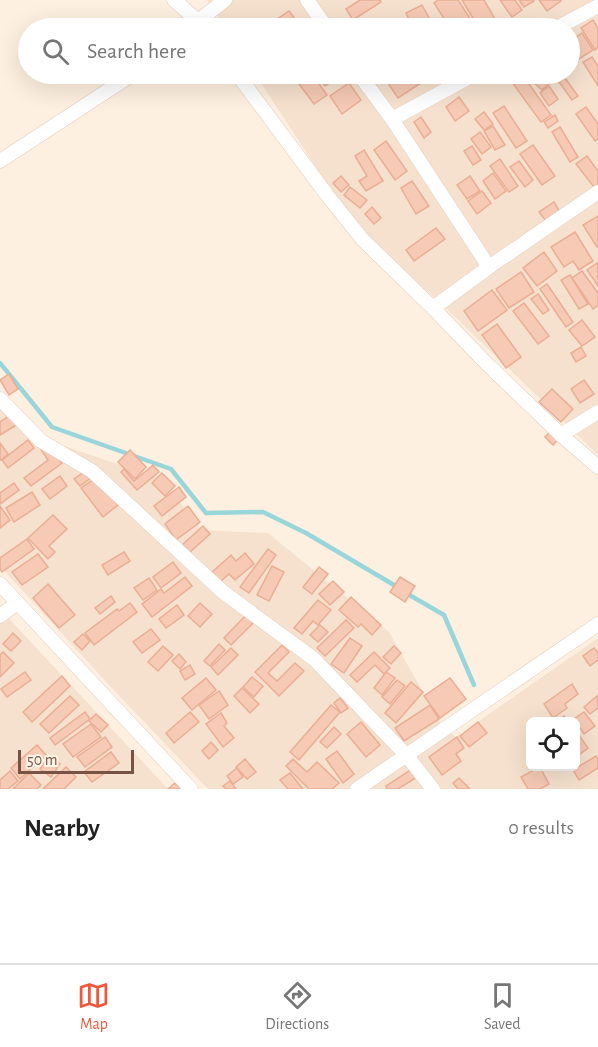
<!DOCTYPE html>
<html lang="en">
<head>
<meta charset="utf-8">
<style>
  :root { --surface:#fff; --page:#f2f2f2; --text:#222; --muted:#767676; --line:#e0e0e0; --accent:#f3553a }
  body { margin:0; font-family:"Alegreya Sans",sans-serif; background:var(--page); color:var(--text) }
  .controls { position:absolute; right:18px; bottom:18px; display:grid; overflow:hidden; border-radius:9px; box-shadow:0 6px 24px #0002 }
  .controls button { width:54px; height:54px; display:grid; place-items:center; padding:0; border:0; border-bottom:2px solid var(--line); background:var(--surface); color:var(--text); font:30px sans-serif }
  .scale { position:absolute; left:18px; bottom:15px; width:116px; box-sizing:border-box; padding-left:6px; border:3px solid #775345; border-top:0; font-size:16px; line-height:21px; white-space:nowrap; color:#775345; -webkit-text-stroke:4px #fff4e8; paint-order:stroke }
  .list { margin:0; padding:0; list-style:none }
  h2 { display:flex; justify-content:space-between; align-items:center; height:78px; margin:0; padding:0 24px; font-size:26px }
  h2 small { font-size:20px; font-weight:400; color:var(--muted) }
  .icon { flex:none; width:33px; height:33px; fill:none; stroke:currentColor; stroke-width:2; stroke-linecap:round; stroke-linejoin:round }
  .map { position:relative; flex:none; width:598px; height:789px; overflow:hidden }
  .search { position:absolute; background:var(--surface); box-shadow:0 6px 24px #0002; left:18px; right:18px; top:18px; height:66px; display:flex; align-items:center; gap:15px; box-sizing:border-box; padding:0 21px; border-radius:33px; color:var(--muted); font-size:22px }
  .sheet { height:174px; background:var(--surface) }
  nav { display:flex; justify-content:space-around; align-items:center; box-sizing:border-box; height:84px; border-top:2px solid var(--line); background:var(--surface); font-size:16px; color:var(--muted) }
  nav a { display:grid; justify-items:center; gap:3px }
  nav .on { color:var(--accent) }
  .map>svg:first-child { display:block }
</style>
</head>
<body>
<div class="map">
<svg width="598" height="789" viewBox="0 0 598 789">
  <rect width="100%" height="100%" fill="#fef0e0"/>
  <g fill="#f6e1ce" fill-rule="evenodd">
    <polygon points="207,0 598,0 598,455 451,313 351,221 255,74 570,74 570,28 226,28"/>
    <path d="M0,391L46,440L162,479L202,530L268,533L389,632L440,722L456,737L598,638V789H208L109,685L0,566ZM530,722H576V766H530Z"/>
    <polygon points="0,609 168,789 0,789"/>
  </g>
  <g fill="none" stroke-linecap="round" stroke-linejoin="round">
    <g stroke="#98d6dc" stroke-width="4.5">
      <polyline points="0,363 52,427 171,469 206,513 263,512 306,533 399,588"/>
      <polyline points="406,593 444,615 474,685"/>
    </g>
  </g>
  <g fill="#f6cab5" stroke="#eaae94" stroke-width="1.5">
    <polygon points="360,0 380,0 381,2 353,20 346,9"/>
    <polygon points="438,0 458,0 471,20 458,28 450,28 434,3"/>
    <polygon points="462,0 484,0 495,19 479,28"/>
    <polygon points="500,0 515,0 522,10 512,17"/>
    <polygon points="519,0 533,0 534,1 524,7"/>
    <polygon points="539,0 560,0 561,1 547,11"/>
    <polygon points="422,5 433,25 426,28 413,28 406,13"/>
    <polygon points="289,11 296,20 284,28 277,28 273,22"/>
    <polygon points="593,20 598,28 598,47 595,50 581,28"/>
    <polygon points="471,22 476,28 461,28"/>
    <polygon points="582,33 593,50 579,59 570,44 570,41"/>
    <polygon points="592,57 598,66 598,86 583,62"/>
    <polygon points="297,74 312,74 327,95 314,104 293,76"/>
    <polygon points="317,74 329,74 334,80 325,86"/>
    <polygon points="397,74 419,74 424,81 398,98 386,80"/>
    <polygon points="506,74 522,74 551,115 541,122"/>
    <polygon points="525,74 542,74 551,82 542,90"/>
    <polygon points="565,78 578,96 572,100 559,82"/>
    <polygon points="349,83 361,100 342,114 330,96"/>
    <polygon points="549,86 558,99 549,106 540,93"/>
    <polygon points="459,97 469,111 455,121 446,107"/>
    <polygon points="504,106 527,141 516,148 493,113"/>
    <polygon points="586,107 598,124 598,139 595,141 576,114"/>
    <polygon points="484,112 493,124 484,130 475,119"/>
    <polygon points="555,115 558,121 548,128 544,122"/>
    <polygon points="421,117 431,132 424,138 414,122"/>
    <polygon points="493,126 505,145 495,150 484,131"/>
    <polygon points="560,127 578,157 570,162 552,132"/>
    <polygon points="480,132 491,147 482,154 471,139"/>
    <polygon points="386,141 407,171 395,180 374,150"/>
    <polygon points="533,145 555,176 542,185 520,154"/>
    <polygon points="472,146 481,160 473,165 464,151"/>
    <polygon points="364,150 383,181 366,191 359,181 367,176 355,156"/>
    <polygon points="587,156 598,171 598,184 594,187 576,164"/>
    <polygon points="500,159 518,186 509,192 490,166"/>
    <polygon points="519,161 533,180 525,187 510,167"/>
    <polygon points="493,173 506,191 495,199 483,181"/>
    <polygon points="341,176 349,185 341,192 333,183"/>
    <polygon points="470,176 480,191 467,199 457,185"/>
    <polygon points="412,181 429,206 416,214 401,188"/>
    <polygon points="350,187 367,200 360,208 344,195"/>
    <polygon points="482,191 491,203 477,214 468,201"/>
    <polygon points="554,202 560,212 546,221 539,212"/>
    <polygon points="372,207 381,218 374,224 365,214"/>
    <polygon points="598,216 598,247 597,247 583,225"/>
    <polygon points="436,228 445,239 414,261 406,250"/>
    <polygon points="575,232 593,261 579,270 573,261 564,267 551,247"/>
    <polygon points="544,252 557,271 537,286 523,268"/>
    <polygon points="597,263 598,265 598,286 587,270"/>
    <polygon points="582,271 598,293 598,305 593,309 572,278"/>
    <polygon points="521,272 534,292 509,308 496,289"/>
    <polygon points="570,275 588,304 579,309 561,280"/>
    <polygon points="547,284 573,322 566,327 540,289"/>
    <polygon points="492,290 507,310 478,331 464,311"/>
    <polygon points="538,294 549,310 543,314 531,299"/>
    <polygon points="524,303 549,336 538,344 513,311"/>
    <polygon points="582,320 595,337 582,346 569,330"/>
    <polygon points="497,324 521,357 506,368 482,335"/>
    <polygon points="581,347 586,356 576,362 571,353"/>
    <polygon points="9,374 18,389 9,395 0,380"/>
    <polygon points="584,380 594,394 580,403 571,389"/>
    <polygon points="552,389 573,409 561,422 539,402"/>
    <polygon points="12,414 18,424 0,435 0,422"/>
    <polygon points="551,431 559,438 553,445 545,437"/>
    <polygon points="28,440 34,448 8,468 2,460"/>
    <polygon points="0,443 8,454 1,460 0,460"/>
    <polygon points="47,443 62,463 31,486 24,478 48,460 40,448"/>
    <polygon points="130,450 146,467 135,479 118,462"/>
    <polygon points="153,465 159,472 137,490 121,472 124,469 134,481"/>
    <polygon points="87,470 92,477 80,486 74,479"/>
    <polygon points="162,473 175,486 165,496 152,483"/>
    <polygon points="60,476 67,486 50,499 42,489"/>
    <polygon points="97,477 118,505 103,517 81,488"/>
    <polygon points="14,483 19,490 0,504 0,493"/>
    <polygon points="179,487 186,497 162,516 154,506"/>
    <polygon points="32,492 40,505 14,522 6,508"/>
    <polygon points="0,506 10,520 0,528"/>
    <polygon points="188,506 200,522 176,540 165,524"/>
    <polygon points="53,515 67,529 49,546 55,552 48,559 28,538"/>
    <polygon points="203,526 210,534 189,553 182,545"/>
    <polygon points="27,539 34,549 2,572 0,569 0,558"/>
    <polygon points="268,549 276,555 249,593 240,587"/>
    <polygon points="124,552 130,561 108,575 102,565"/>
    <polygon points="245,553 254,564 235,580 229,574 220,582 212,572 231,555 236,561"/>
    <polygon points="38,554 48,567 22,585 12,572"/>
    <polygon points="173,562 181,573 161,588 153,577"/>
    <polygon points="272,566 284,572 269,601 257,595"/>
    <polygon points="319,567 328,574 312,594 303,587"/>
    <polygon points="185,577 192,586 152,617 142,604 161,589 164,593"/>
    <polygon points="400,577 415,586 405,602 390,592"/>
    <polygon points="149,578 157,590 143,600 134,588"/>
    <polygon points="333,581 344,592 330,605 319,594"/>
    <polygon points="48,584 75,615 59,628 33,598"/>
    <polygon points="111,596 115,602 100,614 95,608"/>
    <polygon points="351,597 381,625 372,635 361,624 358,627 339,610"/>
    <polygon points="318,600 331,610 318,625 313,621 302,634 294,628"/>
    <polygon points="130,603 137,612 94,645 85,633 117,609 119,611"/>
    <polygon points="200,603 212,614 200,627 188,616"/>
    <polygon points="177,605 184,615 166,628 159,619"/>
    <polygon points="246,615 253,623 231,645 224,638"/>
    <polygon points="346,620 354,628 325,656 317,648"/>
    <polygon points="320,625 328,632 318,642 310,635"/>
    <polygon points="151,629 160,640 142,653 133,642"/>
    <polygon points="13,633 21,641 11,651 3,644"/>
    <polygon points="83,634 90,641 82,650 74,642"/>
    <polygon points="350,638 362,646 344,673 331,664"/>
    <polygon points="219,644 225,650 210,666 204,661"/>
    <polygon points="282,645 289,652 268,673 277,681 295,663 304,671 279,696 255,672"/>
    <polygon points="163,646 173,655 158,671 148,662"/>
    <polygon points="394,646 401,653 391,664 383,657"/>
    <polygon points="231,648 238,655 218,675 211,667"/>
    <polygon points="594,648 598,653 598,660 590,666 583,656"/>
    <polygon points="3,652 14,663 0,677 0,655"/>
    <polygon points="374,652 390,668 384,674 375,665 357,682 350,675"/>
    <polygon points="179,654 186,662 180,669 172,661"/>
    <polygon points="190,665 195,674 185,680 180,671"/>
    <polygon points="25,672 31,680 7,697 1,689"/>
    <polygon points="386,672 395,678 382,695 374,688"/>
    <polygon points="62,676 70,686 32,722 23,712"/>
    <polygon points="252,677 263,686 254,697 243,687"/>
    <polygon points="206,678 216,690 192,710 182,698"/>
    <polygon points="450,678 466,699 440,718 424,696"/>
    <polygon points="397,680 405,686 390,704 382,697"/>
    <polygon points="411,682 423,692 396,723 385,713"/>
    <polygon points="572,684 578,694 565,704 567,708 553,718 544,704"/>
    <polygon points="242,688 259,704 250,713 234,696"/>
    <polygon points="219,691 228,705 209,719 199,705"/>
    <polygon points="70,696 79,705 49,733 40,724"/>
    <polygon points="597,696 598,708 590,714 584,707"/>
    <polygon points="340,698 348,708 341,713 334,703"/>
    <polygon points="331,705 340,712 299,760 290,752"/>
    <polygon points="430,705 439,719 404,741 395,728"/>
    <polygon points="85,712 90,719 55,745 50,738"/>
    <polygon points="190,712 199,722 174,743 166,733"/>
    <polygon points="584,712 595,726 584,734 574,719"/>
    <polygon points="221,713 227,723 224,726 234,738 223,747 206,724"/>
    <polygon points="96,714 108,725 101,732 89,721"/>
    <polygon points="564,716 569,722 556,722"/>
    <polygon points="361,722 380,745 366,757 347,734"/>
    <polygon points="478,722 487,733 469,747 460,736"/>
    <polygon points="91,724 101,737 73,757 63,744"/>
    <polygon points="334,727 341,734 327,748 320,742"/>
    <polygon points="576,731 588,748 579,755 576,751"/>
    <polygon points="105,737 112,747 85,767 77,757"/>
    <polygon points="457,737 464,748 456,754 461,761 442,775 429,757"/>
    <polygon points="211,742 218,750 209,759 202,751"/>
    <polygon points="37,745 46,755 20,779 11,768"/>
    <polygon points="337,751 354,774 343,783 326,759"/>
    <polygon points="111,752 119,763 92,782 84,772"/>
    <polygon points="49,756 60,764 51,777 40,769"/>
    <polygon points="596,756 598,759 598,768 579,780 573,770"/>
    <polygon points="245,759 256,772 247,779 236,767"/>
    <polygon points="293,759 307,772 317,762 339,783 332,789 309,789 286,766"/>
    <polygon points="66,767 76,777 64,789 43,789"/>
    <polygon points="540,767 549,784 540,789 528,789 521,777"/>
    <polygon points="237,768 243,777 233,784 227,776"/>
    <polygon points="412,769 417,777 398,789 387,789 386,786"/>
    <polygon points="10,771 18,781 8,789 0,789 0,780"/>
    <polygon points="29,773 41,785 37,789 13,789"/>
    <polygon points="290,773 303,789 288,789 280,780"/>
    <polygon points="459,778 470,789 458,789 453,783"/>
    <polygon points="230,781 236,789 226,789 223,786"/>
    <polygon points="175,783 181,789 168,789"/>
  </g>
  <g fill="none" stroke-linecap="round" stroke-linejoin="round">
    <defs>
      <g id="minor">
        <polyline points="174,0 198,21 203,27"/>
        <polyline points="307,0 327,28"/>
        <polyline points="193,28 198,21 225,0"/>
        <polyline points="557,28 598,6"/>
        <polyline points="237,74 327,195 363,240 433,308 487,364 561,435 598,467"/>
        <polyline points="359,74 392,119 489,267"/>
        <polyline points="392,119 475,74"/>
        <polyline points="0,161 133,74"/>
        <polyline points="433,308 489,267 598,192"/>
        <polyline points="0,399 41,441 92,471 223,592 314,659 407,756 433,789"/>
        <polyline points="561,435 598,412"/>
        <polyline points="0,584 191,789"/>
        <polyline points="0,616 17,603"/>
        <polyline points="357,789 598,624"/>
      </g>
    </defs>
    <use href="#minor" stroke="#e5cdbe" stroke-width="15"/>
    <use href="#minor" stroke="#fff" stroke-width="14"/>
  </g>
</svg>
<div class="controls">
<button><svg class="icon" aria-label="locate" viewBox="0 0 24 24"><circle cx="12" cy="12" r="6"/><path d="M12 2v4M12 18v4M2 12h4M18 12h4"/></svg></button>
</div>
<div class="scale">50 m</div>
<div class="search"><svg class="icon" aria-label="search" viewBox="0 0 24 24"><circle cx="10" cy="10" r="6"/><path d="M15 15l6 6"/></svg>Search here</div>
</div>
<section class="sheet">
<h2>Nearby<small>0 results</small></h2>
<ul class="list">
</ul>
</section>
<nav>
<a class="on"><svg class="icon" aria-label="map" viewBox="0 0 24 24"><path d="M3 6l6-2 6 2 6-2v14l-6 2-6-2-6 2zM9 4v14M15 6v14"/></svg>Map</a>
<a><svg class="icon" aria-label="directions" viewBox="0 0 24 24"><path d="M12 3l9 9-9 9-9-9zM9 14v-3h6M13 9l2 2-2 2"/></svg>Directions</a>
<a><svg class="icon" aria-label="saved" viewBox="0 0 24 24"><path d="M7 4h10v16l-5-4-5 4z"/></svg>Saved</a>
</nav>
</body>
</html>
